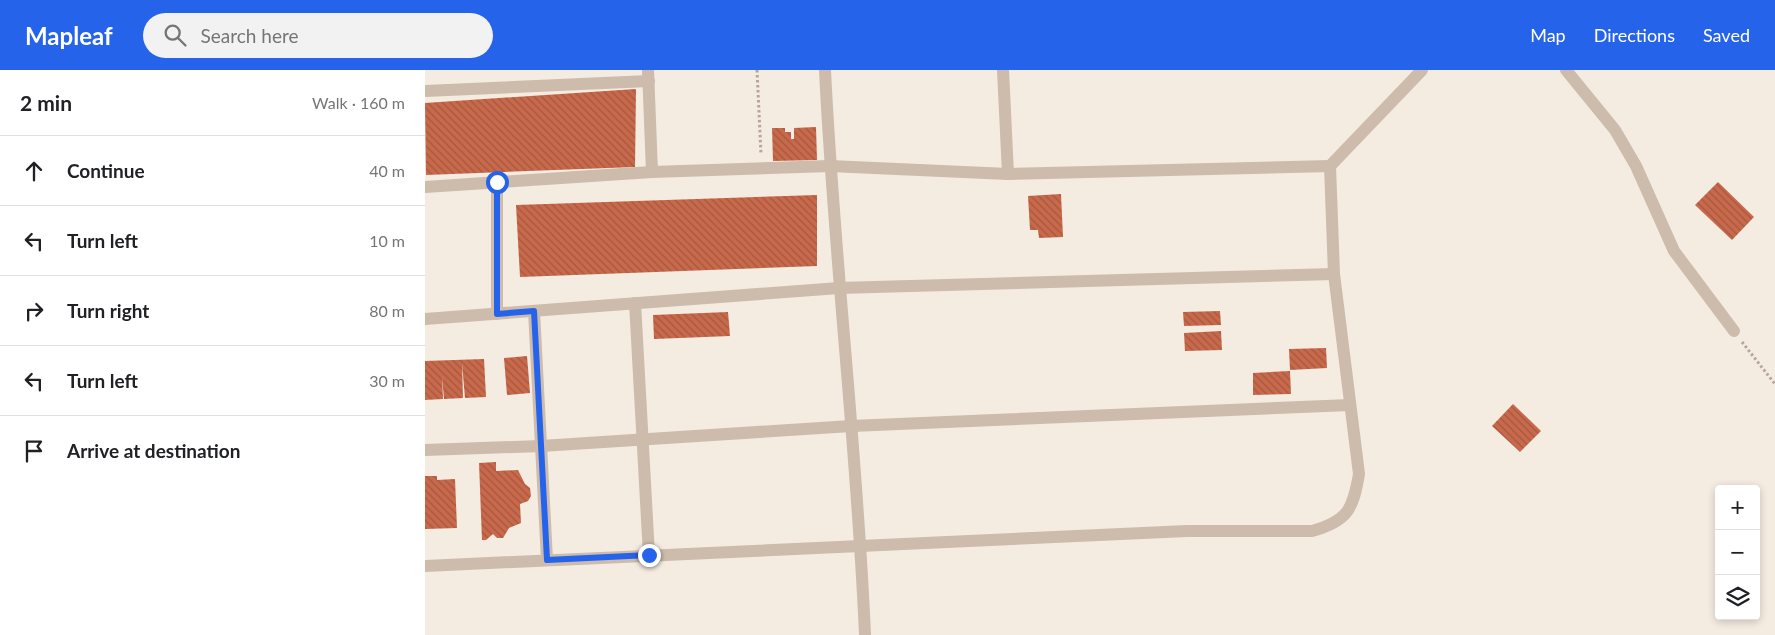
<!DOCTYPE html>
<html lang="en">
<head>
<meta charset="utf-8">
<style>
  :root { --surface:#fff; --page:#f2f2f2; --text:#202124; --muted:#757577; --line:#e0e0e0; --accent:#2563eb }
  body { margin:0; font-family:Lato,sans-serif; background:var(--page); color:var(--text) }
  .controls { position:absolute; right:15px; bottom:15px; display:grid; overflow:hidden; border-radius:5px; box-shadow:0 2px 8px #0003 }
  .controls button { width:45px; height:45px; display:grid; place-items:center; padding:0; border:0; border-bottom:1px solid var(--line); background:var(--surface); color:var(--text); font:25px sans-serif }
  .stop { position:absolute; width:15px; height:15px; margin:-11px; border:4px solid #2563eb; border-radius:50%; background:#fff }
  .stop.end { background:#2563eb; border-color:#fff; box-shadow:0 1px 5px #0008 }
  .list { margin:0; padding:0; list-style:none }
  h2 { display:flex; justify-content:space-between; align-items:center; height:65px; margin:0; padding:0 20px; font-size:21px }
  h2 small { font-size:16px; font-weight:400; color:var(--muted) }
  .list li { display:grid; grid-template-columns:32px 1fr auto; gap:15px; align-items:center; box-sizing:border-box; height:70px; padding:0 20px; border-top:1px solid var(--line) }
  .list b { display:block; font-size:19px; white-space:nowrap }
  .list em { font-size:16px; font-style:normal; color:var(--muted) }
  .icon { flex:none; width:28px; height:28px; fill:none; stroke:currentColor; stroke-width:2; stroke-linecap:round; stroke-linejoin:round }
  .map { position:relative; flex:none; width:1350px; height:565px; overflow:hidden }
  header { display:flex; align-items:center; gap:30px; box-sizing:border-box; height:70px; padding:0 25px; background:var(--accent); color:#fff }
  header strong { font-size:24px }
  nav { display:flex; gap:28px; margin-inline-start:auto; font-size:18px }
  .search { width:350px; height:45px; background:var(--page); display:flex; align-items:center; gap:12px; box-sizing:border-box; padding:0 18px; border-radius:28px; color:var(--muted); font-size:19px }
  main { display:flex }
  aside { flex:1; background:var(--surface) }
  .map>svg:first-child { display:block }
</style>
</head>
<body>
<header>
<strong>Mapleaf</strong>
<div class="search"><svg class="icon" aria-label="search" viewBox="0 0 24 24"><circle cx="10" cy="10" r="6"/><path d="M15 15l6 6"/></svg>Search here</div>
<nav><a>Map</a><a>Directions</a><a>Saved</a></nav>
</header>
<main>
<aside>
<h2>2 min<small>Walk · 160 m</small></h2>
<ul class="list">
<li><svg class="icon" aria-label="ahead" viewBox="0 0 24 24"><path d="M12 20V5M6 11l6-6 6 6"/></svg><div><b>Continue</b></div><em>40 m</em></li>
<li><svg class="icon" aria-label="left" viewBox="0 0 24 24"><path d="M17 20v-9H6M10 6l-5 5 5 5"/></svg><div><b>Turn left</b></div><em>10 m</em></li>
<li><svg class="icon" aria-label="right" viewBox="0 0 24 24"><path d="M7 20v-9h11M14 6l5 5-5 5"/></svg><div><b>Turn right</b></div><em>80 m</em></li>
<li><svg class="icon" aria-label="left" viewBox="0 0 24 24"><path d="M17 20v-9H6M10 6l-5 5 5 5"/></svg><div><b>Turn left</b></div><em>30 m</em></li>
<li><svg class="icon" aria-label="arrive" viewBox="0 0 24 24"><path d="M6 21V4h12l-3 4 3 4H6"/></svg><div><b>Arrive at destination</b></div></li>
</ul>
</aside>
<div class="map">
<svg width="1350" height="565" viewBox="0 0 1350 565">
  <defs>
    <pattern id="building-back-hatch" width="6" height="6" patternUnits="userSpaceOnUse" patternTransform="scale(1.25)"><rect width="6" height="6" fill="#c8694b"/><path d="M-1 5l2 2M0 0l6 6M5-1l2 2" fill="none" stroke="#a4573f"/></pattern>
  </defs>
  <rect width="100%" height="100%" fill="#f4ebe1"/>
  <g fill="url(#building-back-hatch)">
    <polygon points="211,19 210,97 1,105 0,33"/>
    <polygon points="391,57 392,90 348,91 347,58 360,58 360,62 366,62 366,69 369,69 369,58"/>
    <polygon points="1293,112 1329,147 1307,170 1270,135"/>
    <polygon points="636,124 638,167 614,168 613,160 605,160 603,126"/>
    <polygon points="392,125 392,196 95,207 91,135"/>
    <polygon points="795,241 796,255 759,256 758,242"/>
    <polygon points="303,242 305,266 229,269 228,245"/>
    <polygon points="796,261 797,280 760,281 759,263"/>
    <polygon points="901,278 902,298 865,300 864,279"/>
    <polygon points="102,286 105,323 82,325 79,288"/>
    <polygon points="59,289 61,327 40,328 37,293 38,328 19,329 17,306 18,329 0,330 0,291"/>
    <polygon points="865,301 866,324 828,325 828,303"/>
    <polygon points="1088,334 1116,361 1095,382 1067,356"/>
    <polygon points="71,392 71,401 93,400 100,414 105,418 106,426 103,431 95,434 96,453 84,458 78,468 72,468 68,464 61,470 57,470 54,393"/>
    <polygon points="0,406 12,406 12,410 30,409 32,458 0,459"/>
  </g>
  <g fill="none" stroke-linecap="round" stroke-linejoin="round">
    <g stroke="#b9a596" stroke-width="3" stroke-dasharray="2.5 2.5" stroke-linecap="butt">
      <polyline points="332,0 336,84"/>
      <polyline points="1317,272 1350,314"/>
    </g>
    <g stroke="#cdbbac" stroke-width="12">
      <polyline points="223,0 227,102"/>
      <path d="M400,0C409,189 432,376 440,565"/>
      <polyline points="578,0 583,104"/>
      <polyline points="1141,0 1190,60 1211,96 1249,181 1309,261"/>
      <polyline points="0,21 224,11"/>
      <polyline points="72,112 72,244"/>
      <polyline points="0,117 227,102 405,96 583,104 905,96"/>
      <polyline points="210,233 224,485"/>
      <polyline points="109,241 122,490"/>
      <polyline points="0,249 414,218 909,204"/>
      <polyline points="0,380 116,376 426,356 925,335"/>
      <path d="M0,496L762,461H887C923,451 928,439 934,404L909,204L905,96L997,0"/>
    </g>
  </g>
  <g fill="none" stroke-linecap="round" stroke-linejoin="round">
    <polyline stroke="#2563eb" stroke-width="6" points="72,112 72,244 109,241 122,490 224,485"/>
  </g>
</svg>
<div class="controls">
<button>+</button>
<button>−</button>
<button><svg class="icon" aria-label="layers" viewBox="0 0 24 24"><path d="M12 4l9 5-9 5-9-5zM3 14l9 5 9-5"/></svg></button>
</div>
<div class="stop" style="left:72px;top:112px"></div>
<div class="stop end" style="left:224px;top:485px"></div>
</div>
</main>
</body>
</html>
